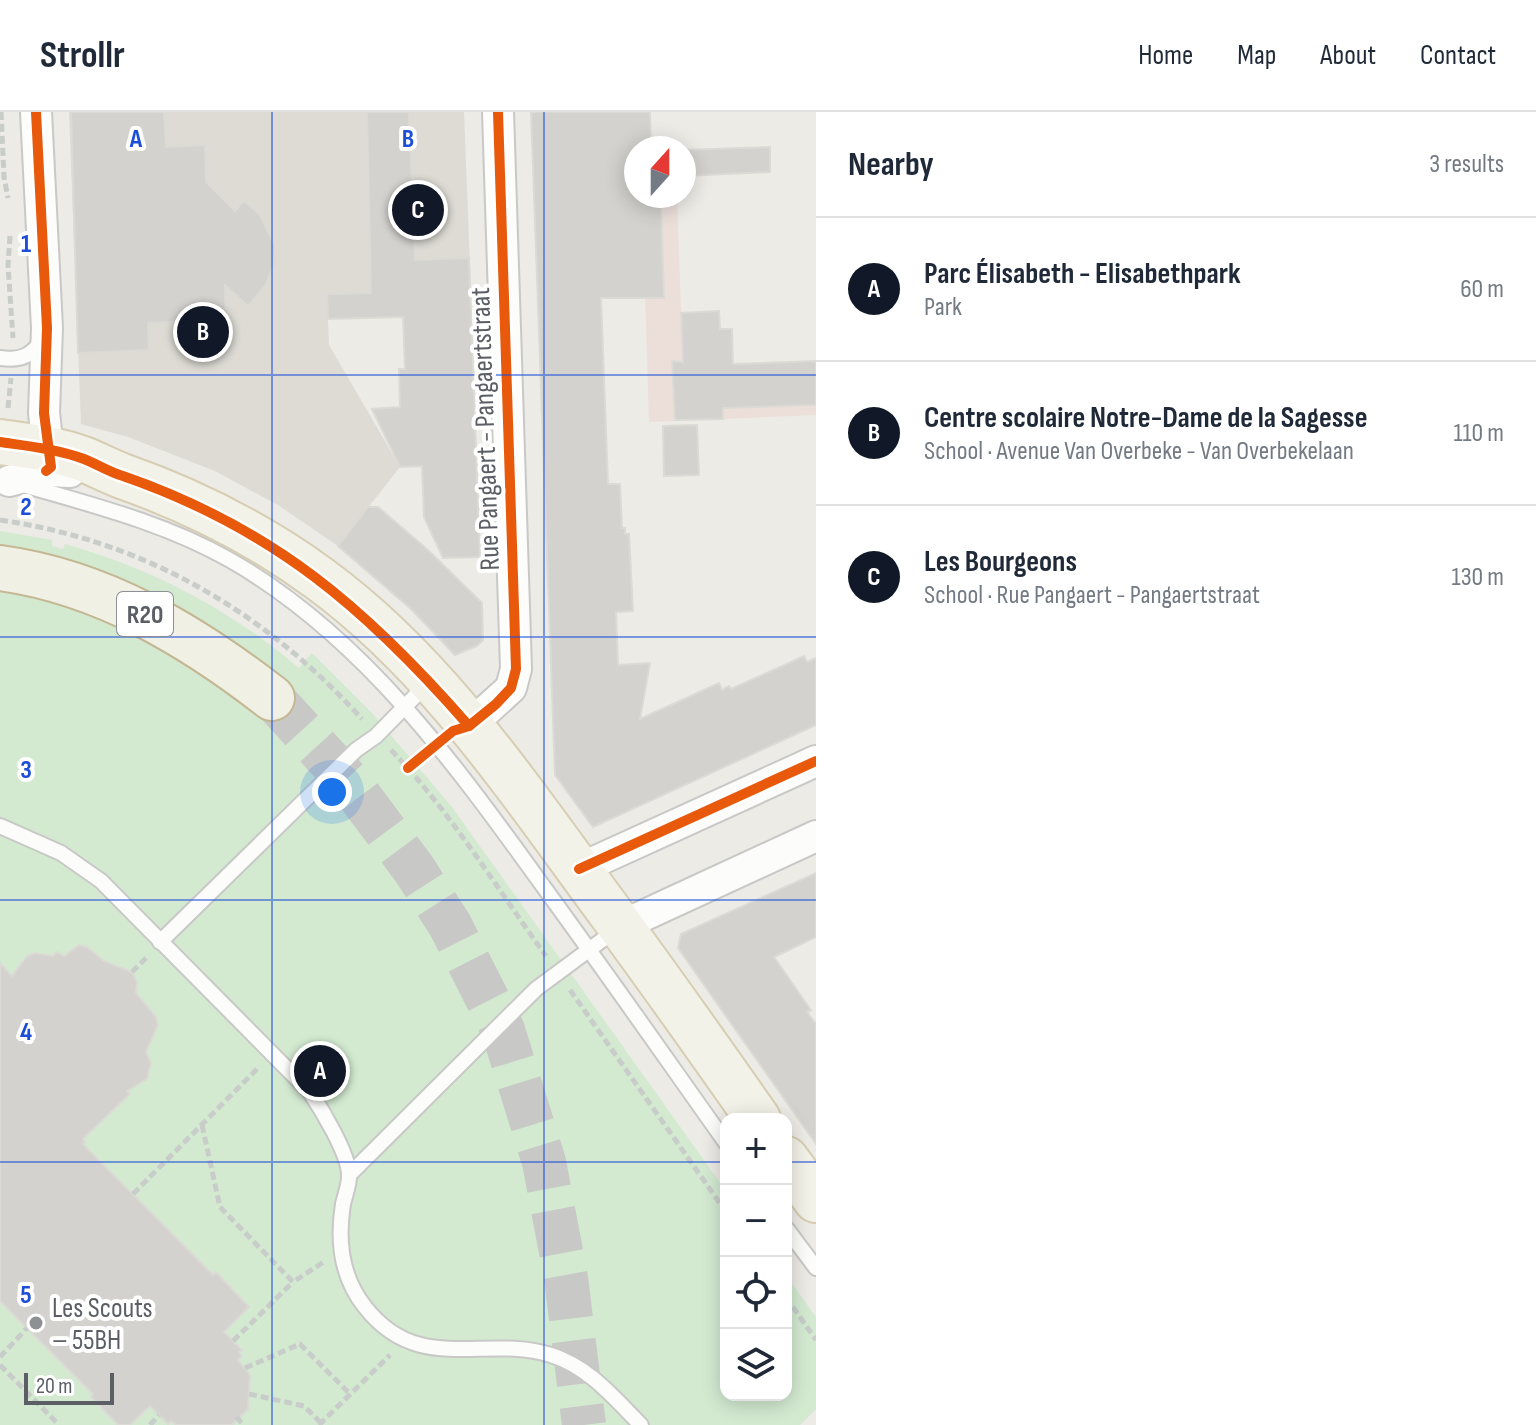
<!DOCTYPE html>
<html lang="en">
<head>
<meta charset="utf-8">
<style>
  :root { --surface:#fff; --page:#f2f2f3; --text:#1f2937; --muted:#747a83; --line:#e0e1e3; --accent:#111827 }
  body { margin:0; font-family:"Sofia Sans Condensed",sans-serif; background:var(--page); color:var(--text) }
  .controls { position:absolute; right:24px; bottom:24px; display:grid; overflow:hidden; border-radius:16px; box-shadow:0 4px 20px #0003 }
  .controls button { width:72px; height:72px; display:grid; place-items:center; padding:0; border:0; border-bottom:2px solid var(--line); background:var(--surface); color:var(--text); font:40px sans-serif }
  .compass { position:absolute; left:624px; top:24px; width:72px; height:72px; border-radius:50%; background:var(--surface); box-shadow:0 4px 20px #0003; rotate:21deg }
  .scale { position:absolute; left:24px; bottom:20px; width:90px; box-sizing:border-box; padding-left:8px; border:4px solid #5b5f65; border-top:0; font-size:22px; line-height:28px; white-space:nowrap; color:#5b5f65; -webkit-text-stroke:6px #fff; paint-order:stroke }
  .you { position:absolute; left:332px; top:680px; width:28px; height:28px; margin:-20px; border:6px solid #fff; border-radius:50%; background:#1a73e8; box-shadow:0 0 0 12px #1a73e833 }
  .badge { display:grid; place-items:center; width:52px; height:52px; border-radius:50%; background:var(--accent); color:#fff; font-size:26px; font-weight:700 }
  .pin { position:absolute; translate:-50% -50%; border:4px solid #fff; box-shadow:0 2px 8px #0006 }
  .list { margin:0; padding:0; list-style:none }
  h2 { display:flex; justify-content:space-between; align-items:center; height:104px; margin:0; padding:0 32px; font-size:34px }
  h2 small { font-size:26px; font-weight:400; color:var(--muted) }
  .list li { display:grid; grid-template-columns:52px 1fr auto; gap:24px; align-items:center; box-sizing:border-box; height:144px; padding:0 32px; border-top:2px solid var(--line) }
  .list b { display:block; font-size:30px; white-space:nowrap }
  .list p { margin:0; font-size:26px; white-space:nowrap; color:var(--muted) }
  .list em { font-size:26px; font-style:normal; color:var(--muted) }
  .icon { flex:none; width:44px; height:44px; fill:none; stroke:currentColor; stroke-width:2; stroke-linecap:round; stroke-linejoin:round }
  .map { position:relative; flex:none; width:816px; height:1313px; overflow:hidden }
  header { display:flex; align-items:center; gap:48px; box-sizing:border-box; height:112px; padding:0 40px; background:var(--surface); border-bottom:2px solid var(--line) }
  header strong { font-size:38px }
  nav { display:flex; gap:44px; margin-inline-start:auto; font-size:28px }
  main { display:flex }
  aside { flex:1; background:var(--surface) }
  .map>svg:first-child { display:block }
</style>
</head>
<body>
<header>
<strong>Strollr</strong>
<nav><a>Home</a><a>Map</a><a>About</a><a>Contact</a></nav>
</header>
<main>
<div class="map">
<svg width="816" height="1313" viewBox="0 0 816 1313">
  <rect width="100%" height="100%" fill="#ecebe6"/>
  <polygon fill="#dddbd4" points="69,0 464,0 471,178 327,183 329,233 400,355 338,434 278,393 215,359 128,325 81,312"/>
  <polygon fill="#ecdfda" points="642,84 677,84 683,254 816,249 816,303 649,310"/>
  <path fill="#d3ead1" d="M0,419L52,428V434L63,437L65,432C151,456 231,498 299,556L312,541L372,601L452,695L726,1079V1283H786V1163L816,1205V1297L800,1313H0V477C105,501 173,535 257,603L282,575L0,441Z"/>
  <g fill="#d3d2cf" stroke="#dcdad5" stroke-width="2">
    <polygon points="71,0 164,0 166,35 205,33 206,70 235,99 244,89 260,103 275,134 274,153 265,174 248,194 225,173 226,208 148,211 149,238 78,241"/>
    <polygon points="367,0 409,0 415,148 469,146 480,445 443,446 424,405 422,354 400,355 372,297 400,295 399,257 405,257 403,205 328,207 327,182 371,181"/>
    <polygon points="531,0 650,0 651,36 636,36 636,84 661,84 664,186 601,186 608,372 620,372 622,416 625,416 625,422 629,422 633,499 616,500 618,553 650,551 640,607 719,571 722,578 729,574 731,577 804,544 807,550 816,546 816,613 593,715 555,663"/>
    <polygon points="770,35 770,60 684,64 684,38"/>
    <polygon points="719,199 720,217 732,217 733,252 816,249 816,293 723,296 723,307 675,308 672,249 683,250 681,201"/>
    <polygon points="697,313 699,363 664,364 663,314"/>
    <polygon points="368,395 378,395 428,438 482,491 483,528 477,534 455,543 411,497 338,434"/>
    <polygon points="816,761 816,825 774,845 811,898 807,900 816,912 816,1032 678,836 681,822"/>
    <polygon points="79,833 87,835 104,849 132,860 137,870 136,881 156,905 158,913 146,940 151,951 147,967 127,979 130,982 83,1027 85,1030 83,1032 213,1163 216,1160 249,1195 224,1220 242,1238 239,1240 242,1244 238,1248 250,1263 248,1297 232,1313 176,1313 171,1309 168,1312 150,1294 130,1313 118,1313 91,1285 93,1282 0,1189 0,851 12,864 26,845 34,841 53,844 57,840 64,844"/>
  </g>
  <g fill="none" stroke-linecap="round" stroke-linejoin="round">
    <polyline stroke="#c8c8c6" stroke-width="44" stroke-dasharray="44 22" stroke-linecap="butt" points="272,586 349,670 414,757 450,813 503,918 544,1050 566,1166 584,1313"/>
    <defs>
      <g id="service">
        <path d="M0,246C19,249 34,244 42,226"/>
        <path d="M20,372C92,393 165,411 230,448C363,524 455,652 543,774C605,859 665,945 726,1031"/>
        <path d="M0,714L61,741L101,769L310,980C322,998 348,1041 349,1062C350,1071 345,1083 343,1092C337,1129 341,1165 365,1195C419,1264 484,1222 551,1243C589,1255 614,1286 641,1313"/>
        <polyline points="160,830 356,638 376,624 427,572"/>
        <polyline points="350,1062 536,877 617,817"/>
        <polyline points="786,1116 816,1156"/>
      </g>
      <g id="minor">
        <polyline points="36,0 47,216 44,301 50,355"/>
        <polyline points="9,369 46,359 70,360"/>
        <polyline points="469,614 511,576 516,557 498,0"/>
        <polyline points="579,757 816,649"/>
        <polyline points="621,814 816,724"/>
      </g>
      <g id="primary">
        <path d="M0,330C28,334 57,337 83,347C96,352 109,359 122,364C193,389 260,423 320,467C439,554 523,683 610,800C660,868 709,937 758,1007"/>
        <polyline points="786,1047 816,1088"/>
      </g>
      <path id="trunk" d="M0,456C103,470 192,524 272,586"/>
    </defs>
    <use href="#service" stroke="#c8c8c7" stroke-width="18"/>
    <use href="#minor" stroke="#c8c8c7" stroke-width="34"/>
    <use href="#primary" stroke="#d6cdb2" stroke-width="48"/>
    <use href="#trunk" stroke="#c4b793" stroke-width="48"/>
    <g stroke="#c8cdca" stroke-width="5" stroke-dasharray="8 4" stroke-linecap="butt">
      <polyline points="1,0 4,65 8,86"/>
      <polyline points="10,124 8,153 13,226"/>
      <polyline points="8,296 11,266"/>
      <path d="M0,408C145,429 265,500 362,607"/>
      <path d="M391,638C450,699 496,775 546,844"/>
      <polyline points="132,860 146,846"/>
      <polyline points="570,878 726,1100"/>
      <polyline points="202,1013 220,1095 293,1170 325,1149"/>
      <polyline points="133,1082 257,957"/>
      <polyline points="786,1185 816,1228"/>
      <polyline points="233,1229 293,1170"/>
      <polyline points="0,1245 27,1216"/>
      <polyline points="0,1253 59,1313"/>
      <polyline points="245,1256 300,1232 350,1282"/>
      <polyline points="249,1282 304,1294 321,1311"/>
      <polyline points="236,1305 244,1313"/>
      <polyline points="150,1313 159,1303"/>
      <polyline points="319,1313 390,1243"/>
    </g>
    <use href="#service" stroke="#fcfcfb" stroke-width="14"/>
    <use href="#minor" stroke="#fcfcfb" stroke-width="30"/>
    <use href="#primary" stroke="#f3f2e8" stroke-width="44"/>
    <use href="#trunk" stroke="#f1f0e4" stroke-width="44"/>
    <defs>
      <g id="cycleway">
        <polyline points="36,0 47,216 44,301 51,355 46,359"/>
        <path d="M0,330C28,334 57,337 84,347C97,352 109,360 123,364C273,416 366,496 469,614"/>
        <polyline points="408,656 453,619 469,614 496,592 511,576 516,557 498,0"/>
        <polyline points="579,757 816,649"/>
      </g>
    </defs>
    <use href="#cycleway" stroke="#fff" stroke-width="15"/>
    <use href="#cycleway" stroke="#e8590c" stroke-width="10"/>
  </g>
  <path fill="none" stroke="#1d4ed8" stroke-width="2" stroke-opacity="0.55" d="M272,0V1313M544,0V1313M0,263H816M0,525H816M0,788H816M0,1050H726M786,1050H816"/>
  <circle fill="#8e9092" stroke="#fff" stroke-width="3" cx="36" cy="1211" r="8"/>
  <g text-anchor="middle" stroke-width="8" stroke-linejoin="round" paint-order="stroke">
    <rect fill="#fff" stroke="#8c8f93" stroke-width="2" x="117" y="480" width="56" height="44" rx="6"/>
    <g font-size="26" font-weight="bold" fill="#5b5f65">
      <text x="145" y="511">R20</text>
    </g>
    <g font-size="28" fill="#5b5f65" stroke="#fff">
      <text transform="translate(484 317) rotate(-92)" y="10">Rue Pangaert - Pangaertstraat</text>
    </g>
    <g font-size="28" fill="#5b5f65" stroke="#fff" text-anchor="start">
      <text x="52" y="1205">Les Scouts<tspan x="52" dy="32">– 55BH</tspan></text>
    </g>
  </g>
  <g font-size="26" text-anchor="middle" font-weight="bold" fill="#1d4ed8" stroke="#fff" stroke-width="8" stroke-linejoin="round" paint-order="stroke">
    <text x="136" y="35">A</text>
    <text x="408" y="35">B</text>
    <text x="26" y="140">1</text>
    <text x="26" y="403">2</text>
    <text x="26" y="666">3</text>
    <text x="26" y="928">4</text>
    <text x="26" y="1191">5</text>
  </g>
</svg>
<div class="controls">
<button>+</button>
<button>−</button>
<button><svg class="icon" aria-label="locate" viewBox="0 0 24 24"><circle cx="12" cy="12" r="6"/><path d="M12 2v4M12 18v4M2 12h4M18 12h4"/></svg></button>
<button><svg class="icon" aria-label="layers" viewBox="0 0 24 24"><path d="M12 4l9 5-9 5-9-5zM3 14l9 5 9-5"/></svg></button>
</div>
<svg class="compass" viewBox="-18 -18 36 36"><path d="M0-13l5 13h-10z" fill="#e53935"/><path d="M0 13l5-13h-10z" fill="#747a83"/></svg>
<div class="scale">20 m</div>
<div class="you"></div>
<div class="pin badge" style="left:320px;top:959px">A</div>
<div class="pin badge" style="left:203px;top:220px">B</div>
<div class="pin badge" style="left:418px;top:98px">C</div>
</div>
<aside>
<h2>Nearby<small>3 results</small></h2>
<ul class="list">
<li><span class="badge">A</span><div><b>Parc Élisabeth - Elisabethpark</b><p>Park</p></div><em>60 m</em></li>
<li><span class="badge">B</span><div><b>Centre scolaire Notre-Dame de la Sagesse</b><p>School · Avenue Van Overbeke - Van Overbekelaan</p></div><em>110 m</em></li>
<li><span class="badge">C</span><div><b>Les Bourgeons</b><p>School · Rue Pangaert - Pangaertstraat</p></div><em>130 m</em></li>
</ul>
</aside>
</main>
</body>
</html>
